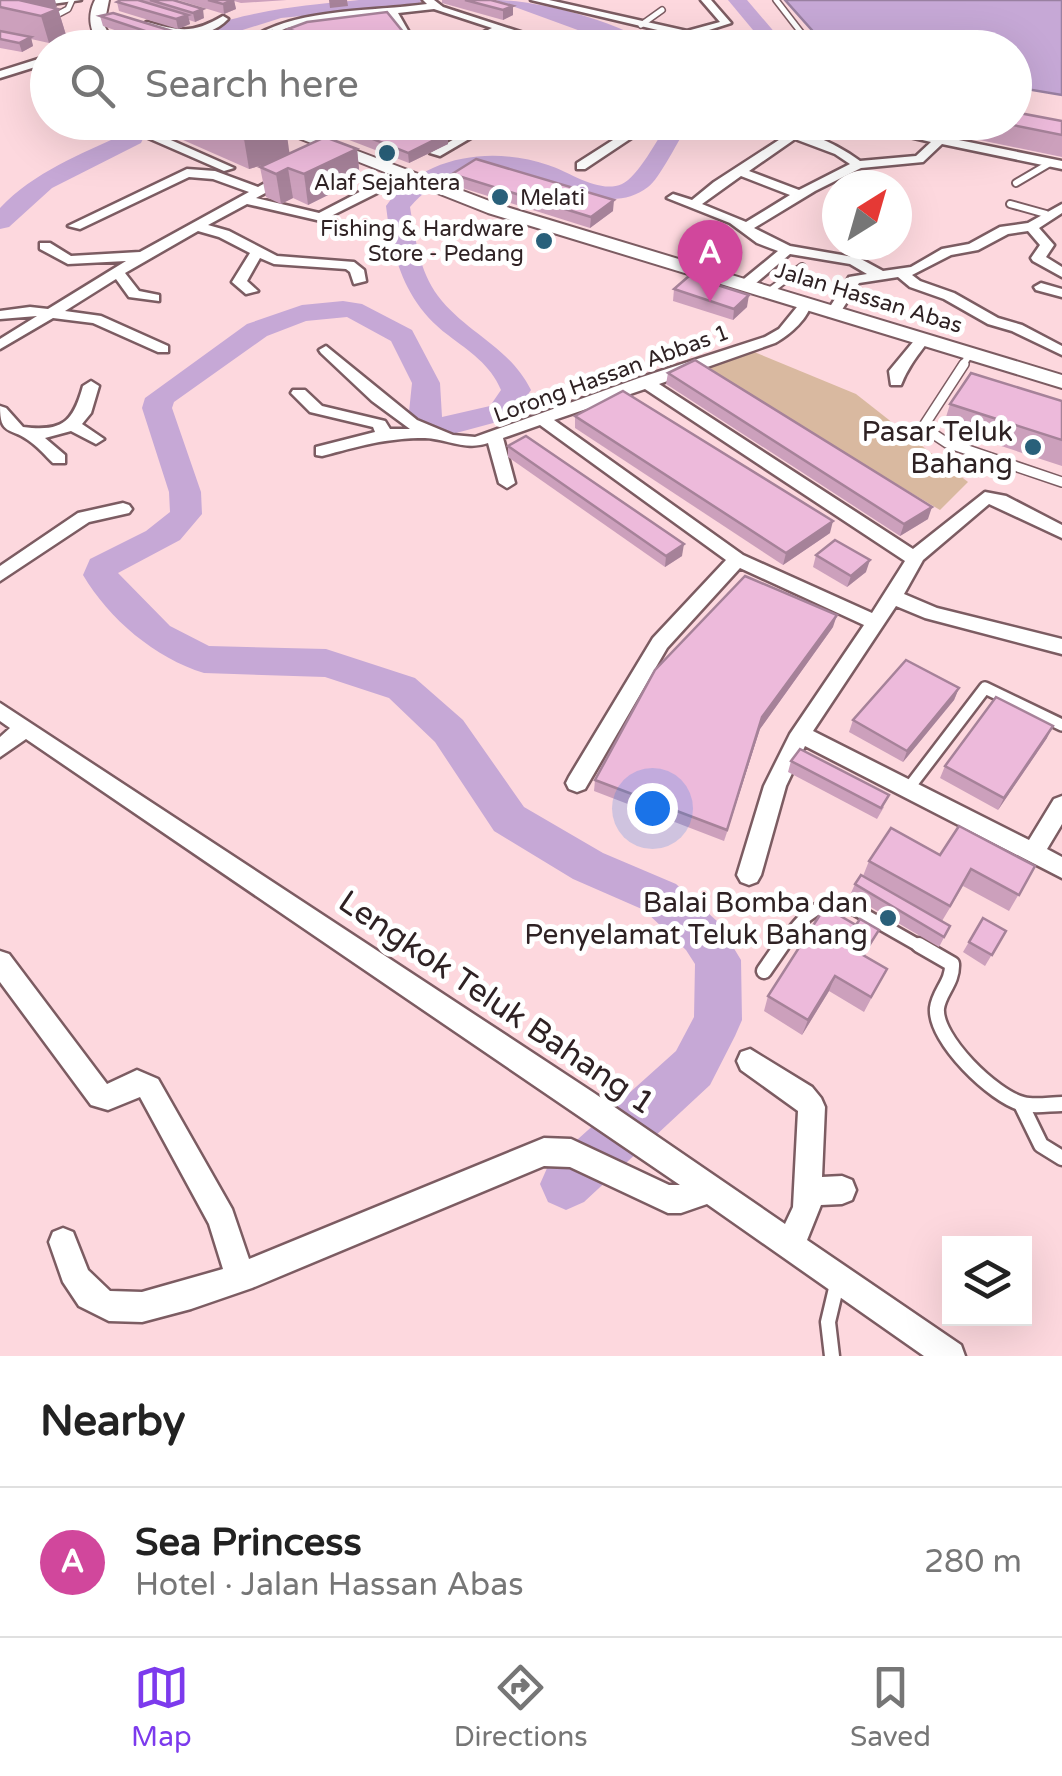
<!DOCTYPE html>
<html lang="en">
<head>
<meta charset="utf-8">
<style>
  :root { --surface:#fff; --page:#f6f6f6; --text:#222; --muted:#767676; --line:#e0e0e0; --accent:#7c3aed }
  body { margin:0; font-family:"Varela Round",sans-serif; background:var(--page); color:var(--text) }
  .controls { position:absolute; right:30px; bottom:30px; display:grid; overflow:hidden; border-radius:0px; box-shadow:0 10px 40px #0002 }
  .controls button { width:90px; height:90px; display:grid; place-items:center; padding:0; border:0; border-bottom:2px solid var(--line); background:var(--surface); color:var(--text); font:50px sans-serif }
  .compass { position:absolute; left:822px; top:170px; width:90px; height:90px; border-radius:50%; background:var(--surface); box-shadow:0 10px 40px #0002; rotate:37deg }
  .you { position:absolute; left:652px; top:808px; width:35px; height:35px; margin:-25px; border:8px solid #fff; border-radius:50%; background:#1a73e8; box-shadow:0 0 0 15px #1a73e833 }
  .badge { display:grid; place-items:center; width:65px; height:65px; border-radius:50%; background:var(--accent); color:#fff; font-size:32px; font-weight:700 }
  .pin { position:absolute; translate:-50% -82px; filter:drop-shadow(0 2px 5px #0008) }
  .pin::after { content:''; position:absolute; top:52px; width:35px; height:30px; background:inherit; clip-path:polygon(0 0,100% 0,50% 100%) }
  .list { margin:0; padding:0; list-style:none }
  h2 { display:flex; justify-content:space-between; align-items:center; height:130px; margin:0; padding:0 40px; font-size:42px }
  h2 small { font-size:32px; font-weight:400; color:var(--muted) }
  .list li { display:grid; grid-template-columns:65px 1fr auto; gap:30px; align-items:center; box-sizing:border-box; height:150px; padding:0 40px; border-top:2px solid var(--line) }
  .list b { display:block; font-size:38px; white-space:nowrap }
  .list p { margin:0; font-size:32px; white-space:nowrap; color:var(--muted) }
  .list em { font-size:32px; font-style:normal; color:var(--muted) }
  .icon { flex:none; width:55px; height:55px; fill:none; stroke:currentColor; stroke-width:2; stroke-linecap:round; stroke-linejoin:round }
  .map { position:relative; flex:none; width:1062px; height:1356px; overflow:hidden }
  .search { position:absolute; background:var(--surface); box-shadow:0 10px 40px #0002; left:30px; right:30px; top:30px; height:110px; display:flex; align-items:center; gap:25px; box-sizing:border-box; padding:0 35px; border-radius:55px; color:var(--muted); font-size:38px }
  .sheet { height:280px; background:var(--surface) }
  nav { display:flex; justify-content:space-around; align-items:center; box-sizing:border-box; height:140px; border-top:2px solid var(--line); background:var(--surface); font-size:28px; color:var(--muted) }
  nav a { display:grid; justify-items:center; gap:5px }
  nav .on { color:var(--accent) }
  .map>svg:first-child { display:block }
</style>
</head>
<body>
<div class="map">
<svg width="1062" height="1356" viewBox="0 0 1062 1356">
  <rect width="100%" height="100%" fill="#fdd8de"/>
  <polygon fill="#d9b9a0" points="752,351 856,394 968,482 940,510 701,368"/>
  <polygon fill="#c6a8d6" stroke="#9980a1" stroke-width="2.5" points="785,0 1062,0 1062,95 1015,87 1014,48 827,47"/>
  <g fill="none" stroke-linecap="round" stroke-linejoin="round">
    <g fill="#c6a8d6" fill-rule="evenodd">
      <path d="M359,0H424L415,5L281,18L201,43L198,48H179C202,13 317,4 359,0Z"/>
      <path d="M496,0C536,0 624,22 654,48H627Z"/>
      <polygon points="728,0 747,0 788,48 768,48"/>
      <path d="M130,122H151L141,143L52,188L9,227L0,229V208C34,172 81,154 124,134Z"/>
      <path d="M669,122H690C680,137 659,180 648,187C583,237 497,108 410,207C415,237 419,271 438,296C466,333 509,346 531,390L512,418L445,436L420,429L409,412L412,383L391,341L347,317L306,321L267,336L174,402L172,408L201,492L202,514L180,540L118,573L170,626L209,646L326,649L415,678L463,720L524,807L603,853L676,884L718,922L741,960L742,1020L735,1036L710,1085L584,1202L566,1210L548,1202L540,1184L548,1166L676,1051L694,1017L695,964L686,950L644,910L573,879L494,831L435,742L389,698L325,677L204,673C155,658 109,619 83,575L90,559L146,531L170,512L169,492L142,408L145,398L247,324L302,305L343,301L362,304L412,330L440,383L442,417L490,406L501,390C490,364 470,352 448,335C405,303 392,257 386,206C423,155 492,146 548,165C570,172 599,194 622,184C638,177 658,138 669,122Z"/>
    </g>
    <defs>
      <g id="service-far4">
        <polyline points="776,0 813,48"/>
        <polyline points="49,19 68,9 72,0"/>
        <polyline points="641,25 662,10"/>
        <polyline points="494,122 518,134"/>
      </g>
      <g id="service-far3">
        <polyline points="1016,183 1050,163"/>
        <polyline points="1010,204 1046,214"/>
        <polyline points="767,293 802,267"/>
        <polyline points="962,366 970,354"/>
      </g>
      <polyline id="service-far2" points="964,364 923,427 947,443 1062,482"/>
      <g id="service-far1">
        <polyline points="908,789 985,688 1062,725"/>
        <path d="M781,948C797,924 813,902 844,903L923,948"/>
      </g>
      <g id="service">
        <path d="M919,945L952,964C953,982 939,992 937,1008C934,1039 994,1097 1023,1104C1035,1107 1050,1104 1062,1104"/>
        <polyline points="764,971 782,945"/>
        <polyline points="1021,1104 1041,1145 1062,1158"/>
        <polyline points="832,1356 828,1322 837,1284"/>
      </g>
      <g id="minor">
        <polygon points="81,0 37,6 0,23 0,16 35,0"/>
        <path d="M423,0H434L443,7L570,48H553L502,31L466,48H451L492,28L434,9L398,13L418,48H408L389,14C355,17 319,18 287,28C269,34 255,48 236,48C289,6 364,13 427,4Z"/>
        <polygon points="531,0 549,0 687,31 720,22 701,0 711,0 731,23 687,37"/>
        <path d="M223,16L228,19C206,42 168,39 142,25L147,22C180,31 193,34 223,16Z"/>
        <polygon points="105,40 109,45 84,48 85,46"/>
        <polygon points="48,56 48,63 0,78 0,71"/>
        <polygon points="145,122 156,122 153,129 155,133 234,168 224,171 146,137 141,129"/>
        <polygon points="484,122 498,122 440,156 430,153"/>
        <polygon points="628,122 640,122 633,137 585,169 577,169 577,163 624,133"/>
        <path d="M751,122C786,122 832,140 860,161L916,156L931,142L846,122H870L1062,161V169L942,144L923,162L861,168L815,191L754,228L790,246L859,258L883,271L911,267L942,249L969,244L1000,227L1028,223L1062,204V213L1039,228L1054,245L1046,257L1062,267V277L1033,261L1031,258L1040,245L1028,231L1008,234L978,250L951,255L912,275L920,281L954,293L998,318L1022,325L1062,346V355L1012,331L988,324L944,299L910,287L898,277L859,283L838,316H828L826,313L849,277L867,274L850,264L790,254L749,289H739V283L778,251L757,243L730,223L667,198L673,194L692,200L714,182L785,136ZM795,139L835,154L850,164L799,190L749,171ZM741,176L790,195L746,222L702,204Z"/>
        <polygon points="187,169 215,171 258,187 283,173 291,173 291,179 256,198 319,213 375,184 383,184 383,190 321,221 247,204 208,225 229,231 277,256 354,262 364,270 366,281 354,284 350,272 346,269 274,264 260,258 247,281 258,291 246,294 232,282 250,253 219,237 198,231 125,273 139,291 159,295 159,301 129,297 116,279 65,311 101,316 168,346 168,352 158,352 93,323 53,318 0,349 0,339 37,316 0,319 0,311 30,307 48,309 126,261 68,264 40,249 40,243 50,243 71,256 140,252 249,192 213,179 189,177 80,229 68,226"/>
        <polygon points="1041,283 1062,289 1062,297 1036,290 1034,287"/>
        <path d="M806,301L811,302C810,317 790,335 775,343L659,384L913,549L985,492L1006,496L1062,525V538L989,504L923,560L904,594L937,608L1062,639V654L925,618L896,606L813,731L1029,840L1054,799L1062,796V824L1047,849L1062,857V878L805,746L786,786L761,875L757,882L749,885L741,882L737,875L764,786L790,734L864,625L740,568L667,648L585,789L577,792L569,789L566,783L569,777L653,638L726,560L540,425L503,438L515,483L507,488L499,483L488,443C466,451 447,439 425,438C386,438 360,446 322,456L316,455V447L375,432L373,427L310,412L291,393L293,390H305L322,406L385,421L390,429H410L372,401L321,353L319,350L326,346L417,420L453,435L475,437L639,378L765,337L779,329L801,302ZM645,389L905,561L872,613L743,555L554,420Z"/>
        <path d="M923,335L930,339C918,355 908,367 901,385H891L889,371L918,336Z"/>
        <path d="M91,381L99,386L91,413L82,424L104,439L96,444L71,431L45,438L65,455V463H53C45,455 37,446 28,440C10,427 0,436 0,406L6,408L23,427C63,432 73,422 83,386Z"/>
        <polygon points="123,503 129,505 132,509 129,513 89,522 0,581 0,566 78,513"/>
        <polygon points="0,703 594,1093 785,1224 793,1207 798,1111 741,1070 737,1061 741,1052 750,1049 812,1087 821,1098 825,1107 822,1177 842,1176 852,1180 856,1190 852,1200 842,1204 821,1205 807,1240 961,1345 965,1356 924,1356 707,1204 681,1213 668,1213 570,1167 544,1166 252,1288 191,1309 142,1322 109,1321 79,1306 63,1282 49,1242 53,1232 63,1228 73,1232 88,1270 110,1291 142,1292 223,1269 209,1224 140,1097 108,1110 91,1105 0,982 0,951 9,954 107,1084 137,1070 158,1079 232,1209 249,1259 544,1138 571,1139 669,1185 680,1185 26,739 0,757 0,737 10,728 0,721"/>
      </g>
      <g id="secondary">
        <path d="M95,0H109L104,25L116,48H101C91,32 86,18 95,0Z"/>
        <polygon points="258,122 281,122 500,205 1062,375 1062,388 488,213"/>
      </g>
    </defs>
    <use href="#service-far4" stroke="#7c5c62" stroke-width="8"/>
    <use href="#service-far3" stroke="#7c5c62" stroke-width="10"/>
    <use href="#service-far2" stroke="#7c5c62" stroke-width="12"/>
    <use href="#service-far1" stroke="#7c5c62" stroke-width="16"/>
    <use href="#service" stroke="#7c5c62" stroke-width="19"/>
    <use href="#minor" stroke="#7c5c62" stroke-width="5"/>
    <use href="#secondary" stroke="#7c5c62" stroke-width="4"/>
    <use href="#service-far4" stroke="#fff" stroke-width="5"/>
    <use href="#service-far3" stroke="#fff" stroke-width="6"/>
    <use href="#service-far2" stroke="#fff" stroke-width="9"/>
    <use href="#service-far1" stroke="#fff" stroke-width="11"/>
    <use href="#service" stroke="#fff" stroke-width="14"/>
    <use href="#minor" fill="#fff" fill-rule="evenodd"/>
    <use href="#secondary" fill="#fff" fill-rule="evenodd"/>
  </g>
  <g fill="#cca0bc">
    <polygon points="0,0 57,7 55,8 58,9 66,35 49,43 31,39 33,46 22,52 0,48"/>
    <polygon points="121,0 173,0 204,18 195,22 189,20 190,24 178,29 119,11 117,2"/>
    <polygon points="178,0 287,0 241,3 234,1 236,9 224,14"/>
    <polygon points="442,0 491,0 513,15 503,20 442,3"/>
    <polygon points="100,16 172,31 174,40 163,45 164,48 134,48 128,46 126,36 129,35 103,26"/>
    <polygon points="288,29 409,48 262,48 259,46 258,36 289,37"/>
    <polygon points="1062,121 1062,157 893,122 1014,122"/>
    <polygon points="156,122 273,122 290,153 357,149 360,179 308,205 293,198 281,204 266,197 260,167 267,164 249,169 158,129"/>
    <polygon points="419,122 448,133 448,144 409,163 305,123"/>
    <polygon points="452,174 613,211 590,228 453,185"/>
    <polygon points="674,289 747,307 733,320 673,301"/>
    <polygon points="668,373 928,519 900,536 666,384"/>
    <polygon points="1062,401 1062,466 943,427 950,404"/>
    <polygon points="575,416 830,533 783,565 575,428"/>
    <polygon points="508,446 682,556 665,567 508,457"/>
    <polygon points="816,555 866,572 847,587 813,567"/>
    <polygon points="833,627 760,729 724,841 594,791 595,780"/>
    <polygon points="959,688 954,700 903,762 849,732 853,720"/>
    <polygon points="1047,738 998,810 940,778 945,766"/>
    <polygon points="791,761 884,807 877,819 788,772"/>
    <polygon points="940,855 1035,866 1009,911 963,886 942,921 950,926 939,947 850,895 855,884 863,876 869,861"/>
    <polygon points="983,918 1006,931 985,966 963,952"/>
    <polygon points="856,925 879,930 865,956 887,969 864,1012 829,991 802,1035 764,1011 768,996"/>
  </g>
  <g fill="#a68299">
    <polygon points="11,0 55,0 57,7 38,16"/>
    <polygon points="234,0 236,9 224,14 223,4"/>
    <polygon points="329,0 347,0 348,6 330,8"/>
    <polygon points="513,6 513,15 503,20 503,10"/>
    <polygon points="58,9 66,35 49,43 41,16"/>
    <polygon points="203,9 204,18 195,22 193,13"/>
    <polygon points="188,15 190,24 178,29 176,19"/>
    <polygon points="172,31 174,40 163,45 164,48 154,48 154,45 161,42 160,36"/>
    <polygon points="238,32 240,42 234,48 230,48 228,41"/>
    <polygon points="31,37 33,46 22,52 19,43"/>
    <polygon points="286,128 290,157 249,169 244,139"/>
    <polygon points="448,133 448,144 409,163 408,153"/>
    <polygon points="357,149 360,179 308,205 304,174"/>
    <polygon points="288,168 293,198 281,204 276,174"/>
    <polygon points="614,200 613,211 590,228 591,217"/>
    <polygon points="749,295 747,307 733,320 734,309"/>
    <polygon points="932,507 928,519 900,536 904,524"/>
    <polygon points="833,521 830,533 783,565 786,553"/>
    <polygon points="684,544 682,556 665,567 666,556"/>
    <polygon points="870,560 866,572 847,587 851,576"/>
    <polygon points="837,615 833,627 760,729 724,841 762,717"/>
    <polygon points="959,688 954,700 903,762 907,751"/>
    <polygon points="1053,726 1047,738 998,810 1004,798"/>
    <polygon points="835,976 829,991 802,1035 808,1020"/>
  </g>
  <g fill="#edbadb" stroke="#a68299" stroke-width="2.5">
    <polygon points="0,0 19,0 58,9 41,16 0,7"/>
    <polygon points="121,0 138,0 188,15 176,19 117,2"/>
    <polygon points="150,0 173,0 203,9 193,13"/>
    <polygon points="208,0 234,0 223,4"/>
    <polygon points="465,0 491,0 513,6 503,10"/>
    <polygon points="387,12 408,38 403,48 341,48 288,29 307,22"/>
    <polygon points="113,13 172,31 160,36 100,16"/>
    <polygon points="0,31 31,37 19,43 0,39"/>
    <polygon points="215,31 238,32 228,41 230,48 197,48 193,44"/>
    <polygon points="272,31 317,48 262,48 275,43 258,36"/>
    <polygon points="135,32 162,41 154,45 126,36"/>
    <polygon points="559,40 583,48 543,48"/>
    <polygon points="1014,112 1062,121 1062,135 998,122 1014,122"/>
    <polygon points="204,122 273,122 286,128 244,139"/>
    <polygon points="330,122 419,122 448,133 408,153"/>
    <polygon points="325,137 357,149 304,174 288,168 276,174 260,167"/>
    <polygon points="476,159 614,200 591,217 452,174"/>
    <polygon points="689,276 749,295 734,309 674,289"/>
    <polygon points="695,360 932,507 904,524 668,373"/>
    <polygon points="971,373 1062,401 1062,440 950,404"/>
    <polygon points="623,391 833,521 786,553 575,416"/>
    <polygon points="526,436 684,544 666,556 508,446"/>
    <polygon points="835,540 870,560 851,576 816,555"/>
    <polygon points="745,576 837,615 762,717 727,830 595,780 655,670"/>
    <polygon points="906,660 959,688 907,751 853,720"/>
    <polygon points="996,697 1053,726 1004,798 945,766"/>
    <polygon points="800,749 889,795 881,808 791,761"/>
    <polygon points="959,826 1035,866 1019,895 971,869 950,906 869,861 891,828 940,855"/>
    <polygon points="861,875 950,926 944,937 855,884"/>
    <polygon points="825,907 856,925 860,919 879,930 863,955 887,969 871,997 835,976 808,1020 768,996"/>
    <polygon points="983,918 1006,931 992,955 969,942"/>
  </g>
  <g fill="#29607a" stroke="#fff" stroke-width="4">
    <circle cx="387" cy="153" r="10"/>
    <circle cx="500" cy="197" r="10"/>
    <circle cx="544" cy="241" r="10"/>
    <circle cx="1033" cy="447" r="10"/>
    <circle cx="888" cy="918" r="10"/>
  </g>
  <g text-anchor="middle" stroke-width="10" stroke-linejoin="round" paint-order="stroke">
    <g font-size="22" fill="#2f2224" stroke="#fff">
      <text x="387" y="190">Alaf Sejahtera</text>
      <text x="520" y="205" text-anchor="start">Melati</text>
      <text x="524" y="236" text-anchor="end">Fishing &amp; Hardware<tspan x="524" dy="25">Store - Pedang</tspan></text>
    </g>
    <g font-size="22" fill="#2f2224" stroke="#fff">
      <text transform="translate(869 297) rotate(17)" y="8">Jalan Hassan Abas</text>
      <text transform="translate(611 373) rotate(-20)" y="8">Lorong Hassan Abbas 1</text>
    </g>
    <g font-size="28" fill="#2f2224" stroke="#fff" text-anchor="end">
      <text x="1013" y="441">Pasar Teluk<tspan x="1013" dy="32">Bahang</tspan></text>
      <text x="868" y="912">Balai Bomba dan<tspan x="868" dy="32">Penyelamat Teluk Bahang</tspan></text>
    </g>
    <g font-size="32" fill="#2f2224" stroke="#fff">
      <text transform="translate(497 1002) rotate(34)" y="11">Lengkok Teluk Bahang 1</text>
    </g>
  </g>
</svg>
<div class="controls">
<button><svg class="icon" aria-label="layers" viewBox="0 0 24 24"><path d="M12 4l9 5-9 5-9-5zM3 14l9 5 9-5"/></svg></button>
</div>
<svg class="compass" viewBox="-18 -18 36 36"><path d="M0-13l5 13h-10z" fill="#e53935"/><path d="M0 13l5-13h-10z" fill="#767676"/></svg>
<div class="you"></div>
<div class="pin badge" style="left:710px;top:302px;background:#d1479c">A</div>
<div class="search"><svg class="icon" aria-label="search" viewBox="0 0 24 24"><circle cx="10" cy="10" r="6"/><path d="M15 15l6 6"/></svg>Search here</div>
</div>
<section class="sheet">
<h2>Nearby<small></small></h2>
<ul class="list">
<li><span class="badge" style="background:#d1479c">A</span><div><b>Sea Princess</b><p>Hotel · Jalan Hassan Abas</p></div><em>280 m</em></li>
</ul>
</section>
<nav>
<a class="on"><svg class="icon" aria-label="map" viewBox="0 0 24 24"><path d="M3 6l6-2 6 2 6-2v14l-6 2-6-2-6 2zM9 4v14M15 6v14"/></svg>Map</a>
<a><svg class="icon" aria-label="directions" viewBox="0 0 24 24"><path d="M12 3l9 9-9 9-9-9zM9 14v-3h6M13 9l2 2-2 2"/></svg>Directions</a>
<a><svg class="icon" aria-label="saved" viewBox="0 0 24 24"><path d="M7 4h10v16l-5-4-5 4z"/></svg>Saved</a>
</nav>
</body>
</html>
